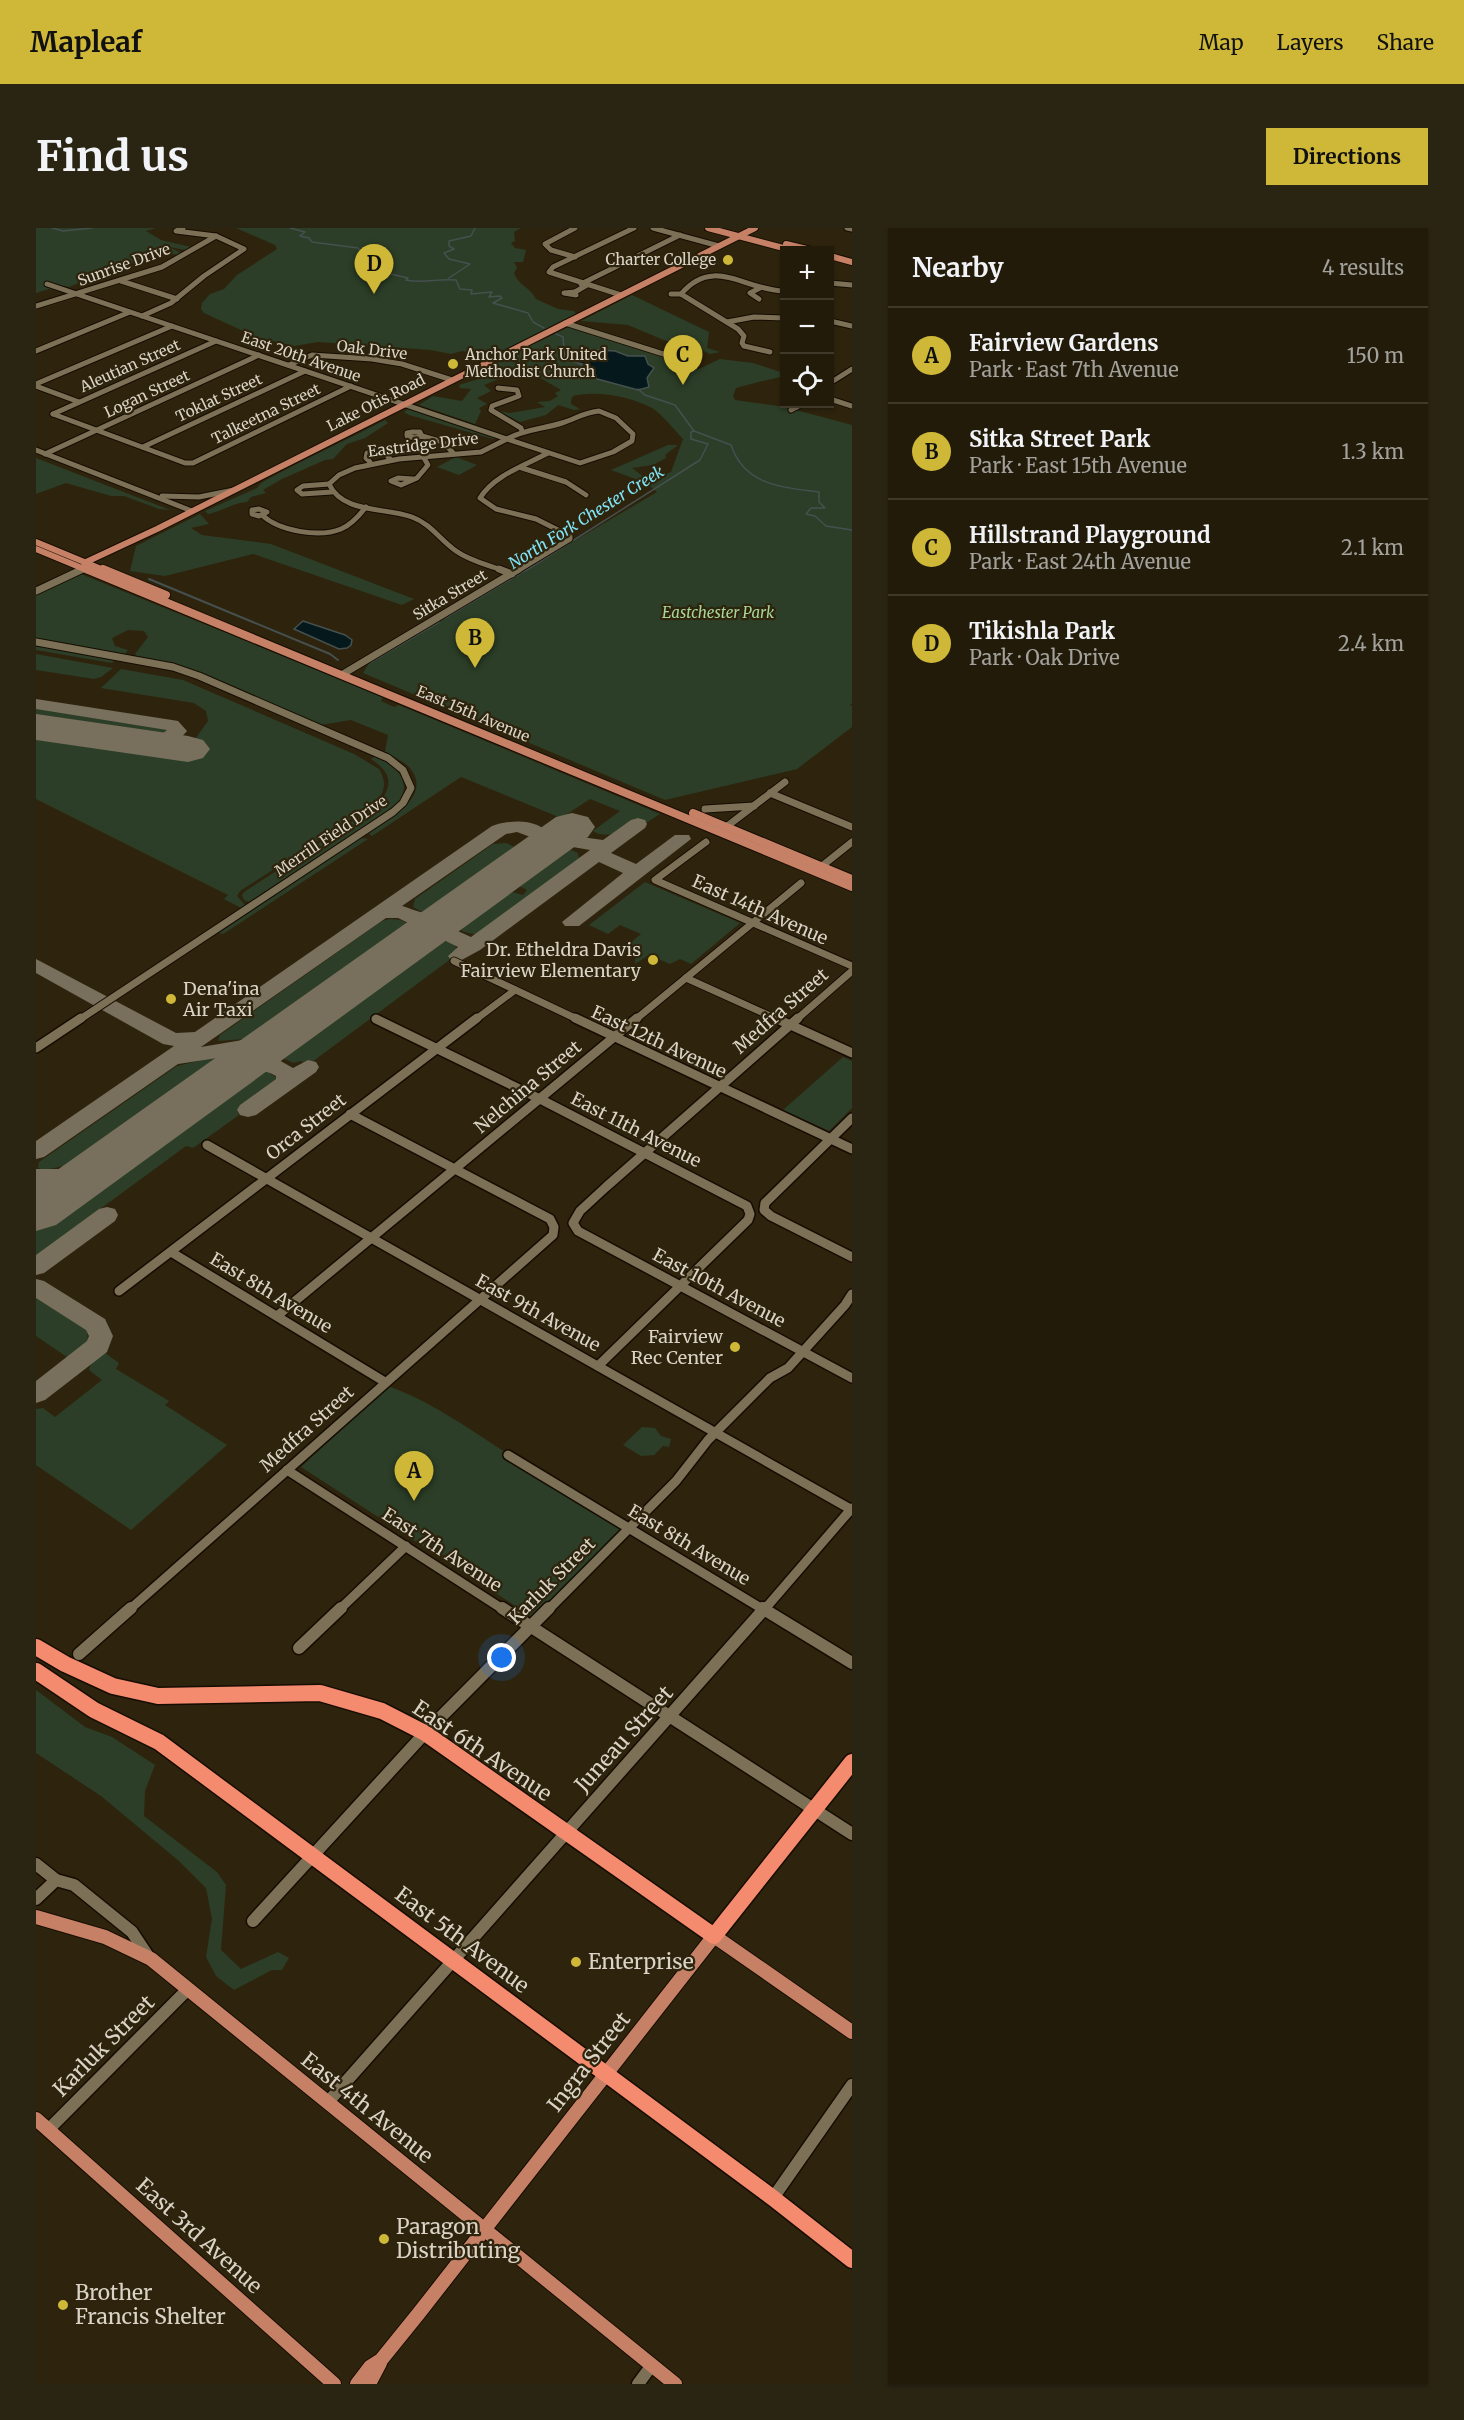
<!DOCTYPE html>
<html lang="en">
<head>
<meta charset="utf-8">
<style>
  :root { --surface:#221b0a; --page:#2a2413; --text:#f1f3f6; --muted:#a2a19c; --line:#3f392b; --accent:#cfb837 }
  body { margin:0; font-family:Merriweather,serif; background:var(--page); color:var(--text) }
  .controls { position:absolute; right:18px; top:18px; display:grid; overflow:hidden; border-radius:0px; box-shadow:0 2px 4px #0004 }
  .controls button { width:54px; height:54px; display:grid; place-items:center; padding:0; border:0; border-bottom:2px solid var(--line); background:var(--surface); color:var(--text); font:30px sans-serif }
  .you { position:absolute; left:466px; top:1430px; width:21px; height:21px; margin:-15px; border:4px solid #fff; border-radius:50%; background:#1a73e8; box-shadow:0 0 0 9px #1a73e833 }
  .badge { display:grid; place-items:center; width:39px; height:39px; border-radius:50%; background:var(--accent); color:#111; font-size:20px; font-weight:700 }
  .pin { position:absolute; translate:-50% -50px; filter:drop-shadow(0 2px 3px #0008) }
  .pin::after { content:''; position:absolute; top:32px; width:21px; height:18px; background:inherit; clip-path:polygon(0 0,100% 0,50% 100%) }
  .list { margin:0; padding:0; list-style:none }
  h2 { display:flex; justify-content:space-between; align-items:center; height:78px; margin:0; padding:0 24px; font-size:26px }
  h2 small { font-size:20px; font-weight:400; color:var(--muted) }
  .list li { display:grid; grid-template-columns:39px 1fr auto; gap:18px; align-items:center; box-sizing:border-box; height:96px; padding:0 24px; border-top:2px solid var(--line) }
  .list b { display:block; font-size:22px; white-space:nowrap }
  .list p { margin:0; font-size:20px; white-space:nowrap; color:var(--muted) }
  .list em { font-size:20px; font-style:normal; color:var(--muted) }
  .icon { flex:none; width:33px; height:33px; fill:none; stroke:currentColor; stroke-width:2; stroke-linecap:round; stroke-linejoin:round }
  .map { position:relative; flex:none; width:816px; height:2156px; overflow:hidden; border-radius:0px }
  header { display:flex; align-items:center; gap:36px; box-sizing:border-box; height:84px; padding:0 30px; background:var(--accent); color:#111 }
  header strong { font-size:28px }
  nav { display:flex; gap:33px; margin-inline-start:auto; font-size:21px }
  .intro { display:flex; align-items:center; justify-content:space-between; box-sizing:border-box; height:144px; padding:0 36px }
  h1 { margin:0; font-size:42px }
  .button { padding:15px 27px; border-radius:0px; background:var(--accent); color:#111; font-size:21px; font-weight:700 }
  main { display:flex; gap:36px; padding:0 36px }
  aside { flex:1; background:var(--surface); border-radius:0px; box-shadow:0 2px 4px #0004 }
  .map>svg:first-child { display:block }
</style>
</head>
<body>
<header>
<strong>Mapleaf</strong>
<nav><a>Map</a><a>Layers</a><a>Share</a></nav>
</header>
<div class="intro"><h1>Find us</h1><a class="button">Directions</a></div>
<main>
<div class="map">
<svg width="816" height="2156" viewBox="0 0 816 2156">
  <rect width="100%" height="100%" fill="#2e240d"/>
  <g fill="#2c3e27">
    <polygon points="0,0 120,0 110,3 125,12 155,19 150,22 133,19 145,25 141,27 126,23 98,35 41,49 50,52 33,59 28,58 23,63 13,61 0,65"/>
    <path d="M200,0H485L478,4L479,13L475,15L479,20L490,22L487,34H478L481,40L478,45C483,58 495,60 500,71L522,81L538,83L540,86L536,87L539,88L458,131L426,123L415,126L395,122L282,114L258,118L220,109L168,85L165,81L166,75L174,66L188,61L201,47L241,21L239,17Z"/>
    <polygon points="596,67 673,104 671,120 684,124 674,126 647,113 630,113 592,97 545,93"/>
    <path d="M535,98L652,136L653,140L663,141L684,131L717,135L748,145V149C744,148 707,158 700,160L697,168L699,172L749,179L816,197V475L814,477L816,478V499L761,541L629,572L327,445L333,435L355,421L621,264L610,255L575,242L632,217H642L629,227L630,230L617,237L596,240L613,253L635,244L647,211C638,202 627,187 616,180C595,169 561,162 537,168L535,172V176L544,181L538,182L522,177L510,187L484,194L462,183L474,185L509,179L501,174L514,173L522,168L519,165L525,162L501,148L475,146L448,157L455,163L441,170L451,176L443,180L445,183L439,196L383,177L397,168L426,173L435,161L424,160L423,157L469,143L465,140L446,145L442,143Z"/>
    <polygon points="372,181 459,210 457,211 373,187 368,184"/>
    <path d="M349,192L352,195L329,210L311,216L297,231L289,232L246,251L227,262L230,265L215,269L211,274C196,275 185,284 172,286L169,283L221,260L225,255C266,232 307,214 349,192Z"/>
    <polygon points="420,229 441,237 423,247 401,239"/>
    <polygon points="0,230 134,282 123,281 88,268 75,268 30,255 0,266"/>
    <polygon points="164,286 173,296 155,300 166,307 235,316 378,371 366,377 217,326 129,348 94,343 100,318"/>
    <path d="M45,346L347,469L345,473L358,479L363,477L624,586L610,595L599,591C585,601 574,613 557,603L584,583L554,571L525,590L425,549L336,608L332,605C351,592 399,568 373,539C367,533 356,528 349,524L352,507L315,492L284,497L157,442L102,430L99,426L112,409L108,403L92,402L76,410L79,418L92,422L88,427L12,415L0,410V366Z"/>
    <polygon points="0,418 77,432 79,432 76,435 0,422"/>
    <polygon points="0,426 77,440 65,449 58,451 0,442"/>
    <path d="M85,441L147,452L318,526L343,541C351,554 349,563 340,575L204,663L201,668L209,677L205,680L188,671L192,667L0,571V507L147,528L172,493L170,483L158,475L65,460Z"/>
    <polygon points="0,480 125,497 132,501 127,507 120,507 0,491"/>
    <path d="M340,528C362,539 379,556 359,578L213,674L208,672L206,667L208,664L343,576C358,555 355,545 335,531Z"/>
    <polygon points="324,610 332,611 187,706 183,705"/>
    <polygon points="470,615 479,619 481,624 400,684 386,684 377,679 379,671 457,616"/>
    <polygon points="531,620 542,625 543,631 440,707 426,703 426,694 469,662 487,667 491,662 479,656"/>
    <polygon points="609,654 704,695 655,736 644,731 634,736 613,727 599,736 600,725 593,716 605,706 584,697 572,706 553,697"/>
    <path d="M354,691C363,692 371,691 374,701L226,806L208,811L182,813L184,807L346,693Z"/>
    <polygon points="408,713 418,716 422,723 418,726 420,727 272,837 265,833 257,835 245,829 252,820 395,716"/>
    <polygon points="807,829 816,833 816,880 793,903 747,882"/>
    <polygon points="175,830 186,832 181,839 43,935 8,942 2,940 3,934 141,838"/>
    <polygon points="222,842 229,842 241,850 201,882 203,887 157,920 150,918 0,1028 0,1002"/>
    <polygon points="0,1069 51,1102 52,1114 37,1127 31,1129 0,1108"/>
    <polygon points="69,1125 83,1135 80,1141 133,1173 129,1177 191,1217 95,1302 0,1237 0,1181 7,1180 19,1189 66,1152 53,1142 55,1135"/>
    <path d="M352,1158C394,1173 432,1200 469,1224L471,1232L586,1299L498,1390L265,1239Z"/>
    <polygon points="606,1199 619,1200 625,1208 635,1211 633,1219 627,1218 618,1227 605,1228 587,1217"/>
    <polygon points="0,1462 49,1499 76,1509 119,1537 109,1563 108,1588 181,1644 190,1657 185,1722 205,1741 242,1724 253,1730 246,1742 236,1742 198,1762 180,1748 170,1729 176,1691 170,1660 143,1633 65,1568 0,1525"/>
  </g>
  <g fill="#05181c" stroke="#45504f" stroke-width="1.5">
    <polygon points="546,121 579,123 592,128 609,128 612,136 618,140 611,150 613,159 602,162 554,149 548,143 548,139 542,135 543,130 556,126"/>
    <polygon points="267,393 309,407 316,412 315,417 311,420 303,421 258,401"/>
  </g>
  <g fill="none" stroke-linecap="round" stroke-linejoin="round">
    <g stroke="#45504f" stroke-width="1.5">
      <polyline points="16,0 27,3 56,0"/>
      <path d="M254,0L269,4L264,8L273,10L276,14L322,20L326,25L321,31L334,34L346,44L372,50L370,52C387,56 402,50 420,52L424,61L436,62L435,66L456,64L453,69L464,68L466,70L457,75L492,85L497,94L508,100"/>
      <polyline points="413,50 434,36 413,31 408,25 418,21 413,18 413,13 435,8 439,0"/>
      <polyline points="520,106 527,109 529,132 547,136"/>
      <path d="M602,161L609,167L639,177L658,203L695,217C709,258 746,259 783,264V274L789,280H775L770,286L779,288L790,298L816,302"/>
      <polyline points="489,343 664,232 672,216 655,211 655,204 658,203"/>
    </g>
    <g stroke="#45504f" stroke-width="2">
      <polyline points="113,351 294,426 302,432"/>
      <polyline points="409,390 491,341"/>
      <polyline points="335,434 403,394"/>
    </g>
    <g fill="#78705d" fill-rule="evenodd">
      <path d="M0,471L136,492L142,493L151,503C138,521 107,521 87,516L84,512L87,508L125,507L131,502L0,481Z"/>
      <path d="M602,590L609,592L611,596L609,600L575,625L600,636L639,607H653L655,611L543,698H529L526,694L587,645L563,634L444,722L422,734L415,732L412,728L422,719L362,690H350L165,819L225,809L245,801L252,803L256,808L252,813L225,822L257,840L272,832L280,834L283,839L280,844L220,887L212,889L204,887L201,882L204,877L240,851V848C214,834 210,855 187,849L184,844L187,839L207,830L201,827L142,836L8,929L0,931V913L138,818L127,816L0,745V731L140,805L159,804L456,598C477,591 502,590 517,609L531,607L567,612L595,592ZM481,604L497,610L500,624L507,626L514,624L516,620L531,618L554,622L435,709L406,696L425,688L428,684L425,680C413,677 407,684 396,685C384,686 377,681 366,678L470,606Z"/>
      <path d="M57,936L65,938L68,943C57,961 18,957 0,957V941H38Z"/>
      <polygon points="71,979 79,981 82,987 79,993 8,1045 0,1047 0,1027 63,981"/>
      <polygon points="0,1051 8,1053 69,1091 77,1108 71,1124 9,1172 0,1175 0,1153 51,1113 53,1108 50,1102 0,1070"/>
    </g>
    <g fill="#78705d" fill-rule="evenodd">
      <polygon points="0,486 152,508 167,512 174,521 167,530 152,534 0,512"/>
      <polygon points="536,585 552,589 559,599 552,609 20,997 0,1003 0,957 520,589"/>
    </g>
    <defs>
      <g id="minor-far3">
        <polyline points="539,0 509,16 515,22 539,29"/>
        <polyline points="617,0 683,18"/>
        <polyline points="811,0 816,1"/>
        <polyline points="85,53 141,71"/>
        <polyline points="794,55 816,57"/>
        <polyline points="11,56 471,211"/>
        <polyline points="545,56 644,7"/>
        <polygon points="539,64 540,67 528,65"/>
        <polyline points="539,64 551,57"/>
        <polyline points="635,66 645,66 702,101 708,108 706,115 708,118 734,124"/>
        <path d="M645,66C678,27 710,63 748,63"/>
        <polyline points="585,67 513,44 517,39 598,0"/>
        <polyline points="723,71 714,65 724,60"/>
        <polyline points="0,78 126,39 180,8"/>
        <polyline points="106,88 135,75 168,48 208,21 180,8 140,3 147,0"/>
        <polyline points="794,93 816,98"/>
        <polyline points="691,94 718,89 748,90"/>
        <polyline points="529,95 656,135"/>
        <polyline points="0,123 94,84"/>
        <polyline points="253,137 276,127 336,131 366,136 416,152"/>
        <polyline points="794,155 816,141"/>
        <polyline points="0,156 136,98"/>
        <polyline points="0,158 43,174"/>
        <polyline points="462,160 481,162 483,168 456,178 455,182 485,200 486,203"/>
        <polyline points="794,171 816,178"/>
        <polyline points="749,176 761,179"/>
        <polyline points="755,182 766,176"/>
        <path d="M563,183L580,190L597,206L596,213L577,224L544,235L471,211C489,201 507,201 526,195C539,191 549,184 563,183Z"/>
        <polyline points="17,186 149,235 157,235 315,158"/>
        <polyline points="17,186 180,113"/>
        <polygon points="376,204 384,204 386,208 379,210 371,208 371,205"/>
        <polyline points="386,208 407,214 418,226"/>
        <polyline points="107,219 269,143"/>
        <polyline points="0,222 156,283"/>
        <polyline points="9,226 223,127"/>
        <polyline points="334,234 330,230 331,225 348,224 355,232"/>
        <polyline points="486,240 530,254 550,267"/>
        <polyline points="377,251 362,250 355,253 365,257 381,250 392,237 388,230"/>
        <polyline points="293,256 267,258 261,262 266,266 296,264"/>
        <polyline points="126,268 163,269 198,262"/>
        <polygon points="223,281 231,284 223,288 216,286 216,282"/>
        <path d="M226,287C243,303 283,310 305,301C315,297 323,288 330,279"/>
        <polyline points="43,343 47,341"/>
        <path d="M468,343C452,337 434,333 420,323C404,312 395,296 376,289C349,279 307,286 293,256L303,247L319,240L363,231L445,224L471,211"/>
        <path d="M481,343L534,311V308L500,291L460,281L444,270C458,247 490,237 512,225"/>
      </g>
      <g id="minor-far2">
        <polyline points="463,341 476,346"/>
        <polyline points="0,363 47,341"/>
        <polyline points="0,414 137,439 163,448 352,530 367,542 375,560 367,575 357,584 43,792"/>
        <polyline points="307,446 483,341"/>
        <polyline points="734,565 816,599"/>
        <polyline points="669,581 718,578"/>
        <polyline points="690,599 749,554"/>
        <polyline points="670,614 619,652 816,738"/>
        <polyline points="786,638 816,614"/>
        <polyline points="418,733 543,792"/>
        <polyline points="650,750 743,792"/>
        <polyline points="439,792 479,762"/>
        <polyline points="599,792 765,655"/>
        <polyline points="760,792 816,743"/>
      </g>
      <g id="minor-far1">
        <polyline points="539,790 816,921"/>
        <polyline points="739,790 816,825"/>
        <polyline points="762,790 570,959 544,983 537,995 542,1003 816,1150"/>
        <polyline points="340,791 504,871 711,978 714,986 712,992 562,1138"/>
        <polyline points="0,820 45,790"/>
        <polyline points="816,890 729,975 728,982 735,988 816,1029"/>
        <polyline points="171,917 816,1282"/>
        <polyline points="135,1024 349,1154"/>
        <polyline points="83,1063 441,790"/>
        <polyline points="241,1088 601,790"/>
        <polyline points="472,1227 728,1382"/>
        <polyline points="251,1242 468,1382"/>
        <polyline points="93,1382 517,1007 518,999 514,991 314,886"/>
        <polyline points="303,1382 370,1318"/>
        <polyline points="512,1382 640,1253 672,1212 734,1150 752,1140 809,1077 816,1066"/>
        <polyline points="728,1382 816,1280"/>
      </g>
      <g id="minor">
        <polyline points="466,1380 816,1606"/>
        <polyline points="726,1380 816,1435"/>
        <polyline points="263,1420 305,1380"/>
        <polyline points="43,1426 95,1380"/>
        <polyline points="0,1636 20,1652 38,1657 96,1704 112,1728"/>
        <polyline points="0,1671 20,1652"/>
        <polyline points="217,1693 389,1505 513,1380"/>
        <polyline points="292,1874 729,1380"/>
        <polyline points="12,1902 152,1761"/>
        <polyline points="737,1970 816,1857"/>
        <polyline points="602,2156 616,2137"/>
      </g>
      <g id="major-far2">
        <polyline points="672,0 755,22"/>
        <polyline points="750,16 775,22"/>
        <polyline points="794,28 816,34"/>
        <polyline points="0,314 70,343"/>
        <polyline points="0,321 53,343"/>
        <polyline points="48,335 121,301 719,0"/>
      </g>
      <g id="major-far1">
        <polyline points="50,341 816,659"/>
        <polyline points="67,341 130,367"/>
        <polyline points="657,585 816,651"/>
      </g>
      <g id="major">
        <polyline points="0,1689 69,1709 115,1731 639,2156"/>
        <polyline points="0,1891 298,2156"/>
        <polyline points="321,2156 334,2139 345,2132 383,2085 678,1708 816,1804"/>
        <polyline points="333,2156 344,2135"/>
      </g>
      <g id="highway">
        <polyline points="0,1419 29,1436 77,1458 122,1468 284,1465 346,1483 389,1505 678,1708 816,1534"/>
        <polyline points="0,1443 58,1482 123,1514 737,1970 816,2032"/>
      </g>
    </defs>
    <use href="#minor-far3" stroke="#160c00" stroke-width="7"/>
    <use href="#minor-far2" stroke="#160c00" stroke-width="9"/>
    <use href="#minor-far1" stroke="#160c00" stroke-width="12"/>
    <use href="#minor" stroke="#160c00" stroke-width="15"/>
    <use href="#major-far2" stroke="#160c00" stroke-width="8"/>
    <use href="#major-far1" stroke="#160c00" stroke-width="10"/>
    <use href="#major" stroke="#160c00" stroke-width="16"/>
    <use href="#highway" stroke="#160c00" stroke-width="19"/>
    <use href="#minor-far3" stroke="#7c7057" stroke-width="5"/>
    <use href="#minor-far2" stroke="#7c7057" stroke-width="7"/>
    <use href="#minor-far1" stroke="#7c7057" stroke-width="9"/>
    <use href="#minor" stroke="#7c7057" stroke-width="12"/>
    <use href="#major-far2" stroke="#c58065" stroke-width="6"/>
    <use href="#major-far1" stroke="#c58065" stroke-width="8"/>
    <use href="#major" stroke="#c58065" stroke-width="14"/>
    <use href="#highway" stroke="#f58b6e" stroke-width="16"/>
  </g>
  <g fill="#cfb837" stroke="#2e240d" stroke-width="2">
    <circle cx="692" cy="32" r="6"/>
    <circle cx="417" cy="136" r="6"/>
    <circle cx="617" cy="732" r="6"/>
    <circle cx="135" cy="771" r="6"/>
    <circle cx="699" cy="1119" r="6"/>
    <circle cx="540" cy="1734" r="6"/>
    <circle cx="348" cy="2011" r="6"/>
    <circle cx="27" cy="2077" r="6"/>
  </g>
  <g text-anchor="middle" stroke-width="4.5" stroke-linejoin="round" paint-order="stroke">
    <g font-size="15" fill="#dbd4c6" stroke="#2e240d" text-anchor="end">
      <text x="680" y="37">Charter College</text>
      <text x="429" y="132" text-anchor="start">Anchor Park United<tspan x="429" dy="17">Methodist Church</tspan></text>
    </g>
    <g font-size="15" fill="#dbd4c6" stroke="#2e240d">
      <text transform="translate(88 37) rotate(-20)" y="5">Sunrise Drive</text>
      <text transform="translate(336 122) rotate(7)" y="5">Oak Drive</text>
      <text transform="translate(265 129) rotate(19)" y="5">East 20th Avenue</text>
      <text transform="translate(94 138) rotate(-24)" y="5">Aleutian Street</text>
      <text transform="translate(111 166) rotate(-25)" y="5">Logan Street</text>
      <text transform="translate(183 170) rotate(-25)" y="5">Toklat Street</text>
      <text transform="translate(340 175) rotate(-27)" y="5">Lake Otis Road</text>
      <text transform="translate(230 186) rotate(-26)" y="5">Talkeetna Street</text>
      <text transform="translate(387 217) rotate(-7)" y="5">Eastridge Drive</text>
      <text transform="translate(414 367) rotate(-31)" y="5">Sitka Street</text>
      <text transform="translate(437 486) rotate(23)" y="5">East 15th Avenue</text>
      <text transform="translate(295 608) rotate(-34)" y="5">Merrill Field Drive</text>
    </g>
    <g font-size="15" font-style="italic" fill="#a6d799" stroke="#2e240d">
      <text x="682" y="390">Eastchester Park</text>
    </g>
    <g font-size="16" font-style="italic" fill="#7ee4f6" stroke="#2e240d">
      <text transform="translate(550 289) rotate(-32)" y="6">North Fork Chester Creek</text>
    </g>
    <g font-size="18" fill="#dbd4c6" stroke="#2e240d">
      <text transform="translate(724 682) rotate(24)" y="6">East 14th Avenue</text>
      <text transform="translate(745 783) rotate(-41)" y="6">Medfra Street</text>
      <text transform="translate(623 814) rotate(25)" y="6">East 12th Avenue</text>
      <text transform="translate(492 859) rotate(-40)" y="6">Nelchina Street</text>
      <text transform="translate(270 899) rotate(-38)" y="6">Orca Street</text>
      <text transform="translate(600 902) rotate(27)" y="6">East 11th Avenue</text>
      <text transform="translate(683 1060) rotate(28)" y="6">East 10th Avenue</text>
      <text transform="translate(235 1065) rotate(31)" y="6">East 8th Avenue</text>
      <text transform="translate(502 1085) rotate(29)" y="6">East 9th Avenue</text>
      <text transform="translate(271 1201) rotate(-42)" y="6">Medfra Street</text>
      <text transform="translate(653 1317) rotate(31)" y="6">East 8th Avenue</text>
      <text transform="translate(406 1322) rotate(33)" y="6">East 7th Avenue</text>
      <text transform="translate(516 1353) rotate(-45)" y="6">Karluk Street</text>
    </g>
    <g font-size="18" fill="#dbd4c6" stroke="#2e240d" text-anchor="end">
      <text x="605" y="728">Dr. Etheldra Davis<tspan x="605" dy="21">Fairview Elementary</tspan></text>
      <text x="147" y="767" text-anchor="start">Dena'ina<tspan x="147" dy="21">Air Taxi</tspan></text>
      <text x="687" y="1115">Fairview<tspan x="687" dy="21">Rec Center</tspan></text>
    </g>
    <g font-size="21" fill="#dbd4c6" stroke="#2e240d">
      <text transform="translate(588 1511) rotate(-48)" y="7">Juneau Street</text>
      <text transform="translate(446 1523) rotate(34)" y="7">East 6th Avenue</text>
      <text transform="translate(426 1712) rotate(37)" y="7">East 5th Avenue</text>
      <text transform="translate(68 1818) rotate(-45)" y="7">Karluk Street</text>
      <text transform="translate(553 1834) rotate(-52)" y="7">Ingra Street</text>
      <text transform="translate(331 1880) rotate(39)" y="7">East 4th Avenue</text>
      <text transform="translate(163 2008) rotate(42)" y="7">East 3rd Avenue</text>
    </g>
    <g font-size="21" fill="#dbd4c6" stroke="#2e240d" text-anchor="start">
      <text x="552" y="1741">Enterprise</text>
      <text x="360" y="2006">Paragon<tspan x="360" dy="24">Distributing</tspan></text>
      <text x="39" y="2072">Brother<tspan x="39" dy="24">Francis Shelter</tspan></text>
    </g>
  </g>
</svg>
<div class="controls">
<button>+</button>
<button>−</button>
<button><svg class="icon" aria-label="locate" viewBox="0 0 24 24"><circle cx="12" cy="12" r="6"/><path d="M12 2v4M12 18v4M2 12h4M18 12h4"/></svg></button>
</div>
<div class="you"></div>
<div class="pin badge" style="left:378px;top:1273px">A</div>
<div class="pin badge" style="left:439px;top:440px">B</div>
<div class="pin badge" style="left:647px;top:157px">C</div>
<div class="pin badge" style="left:338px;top:66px">D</div>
</div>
<aside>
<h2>Nearby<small>4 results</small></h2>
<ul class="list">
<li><span class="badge">A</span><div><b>Fairview Gardens</b><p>Park · East 7th Avenue</p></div><em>150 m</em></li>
<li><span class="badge">B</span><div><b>Sitka Street Park</b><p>Park · East 15th Avenue</p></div><em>1.3 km</em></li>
<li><span class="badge">C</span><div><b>Hillstrand Playground</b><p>Park · East 24th Avenue</p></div><em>2.1 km</em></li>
<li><span class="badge">D</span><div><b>Tikishla Park</b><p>Park · Oak Drive</p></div><em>2.4 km</em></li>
</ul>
</aside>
</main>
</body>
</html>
